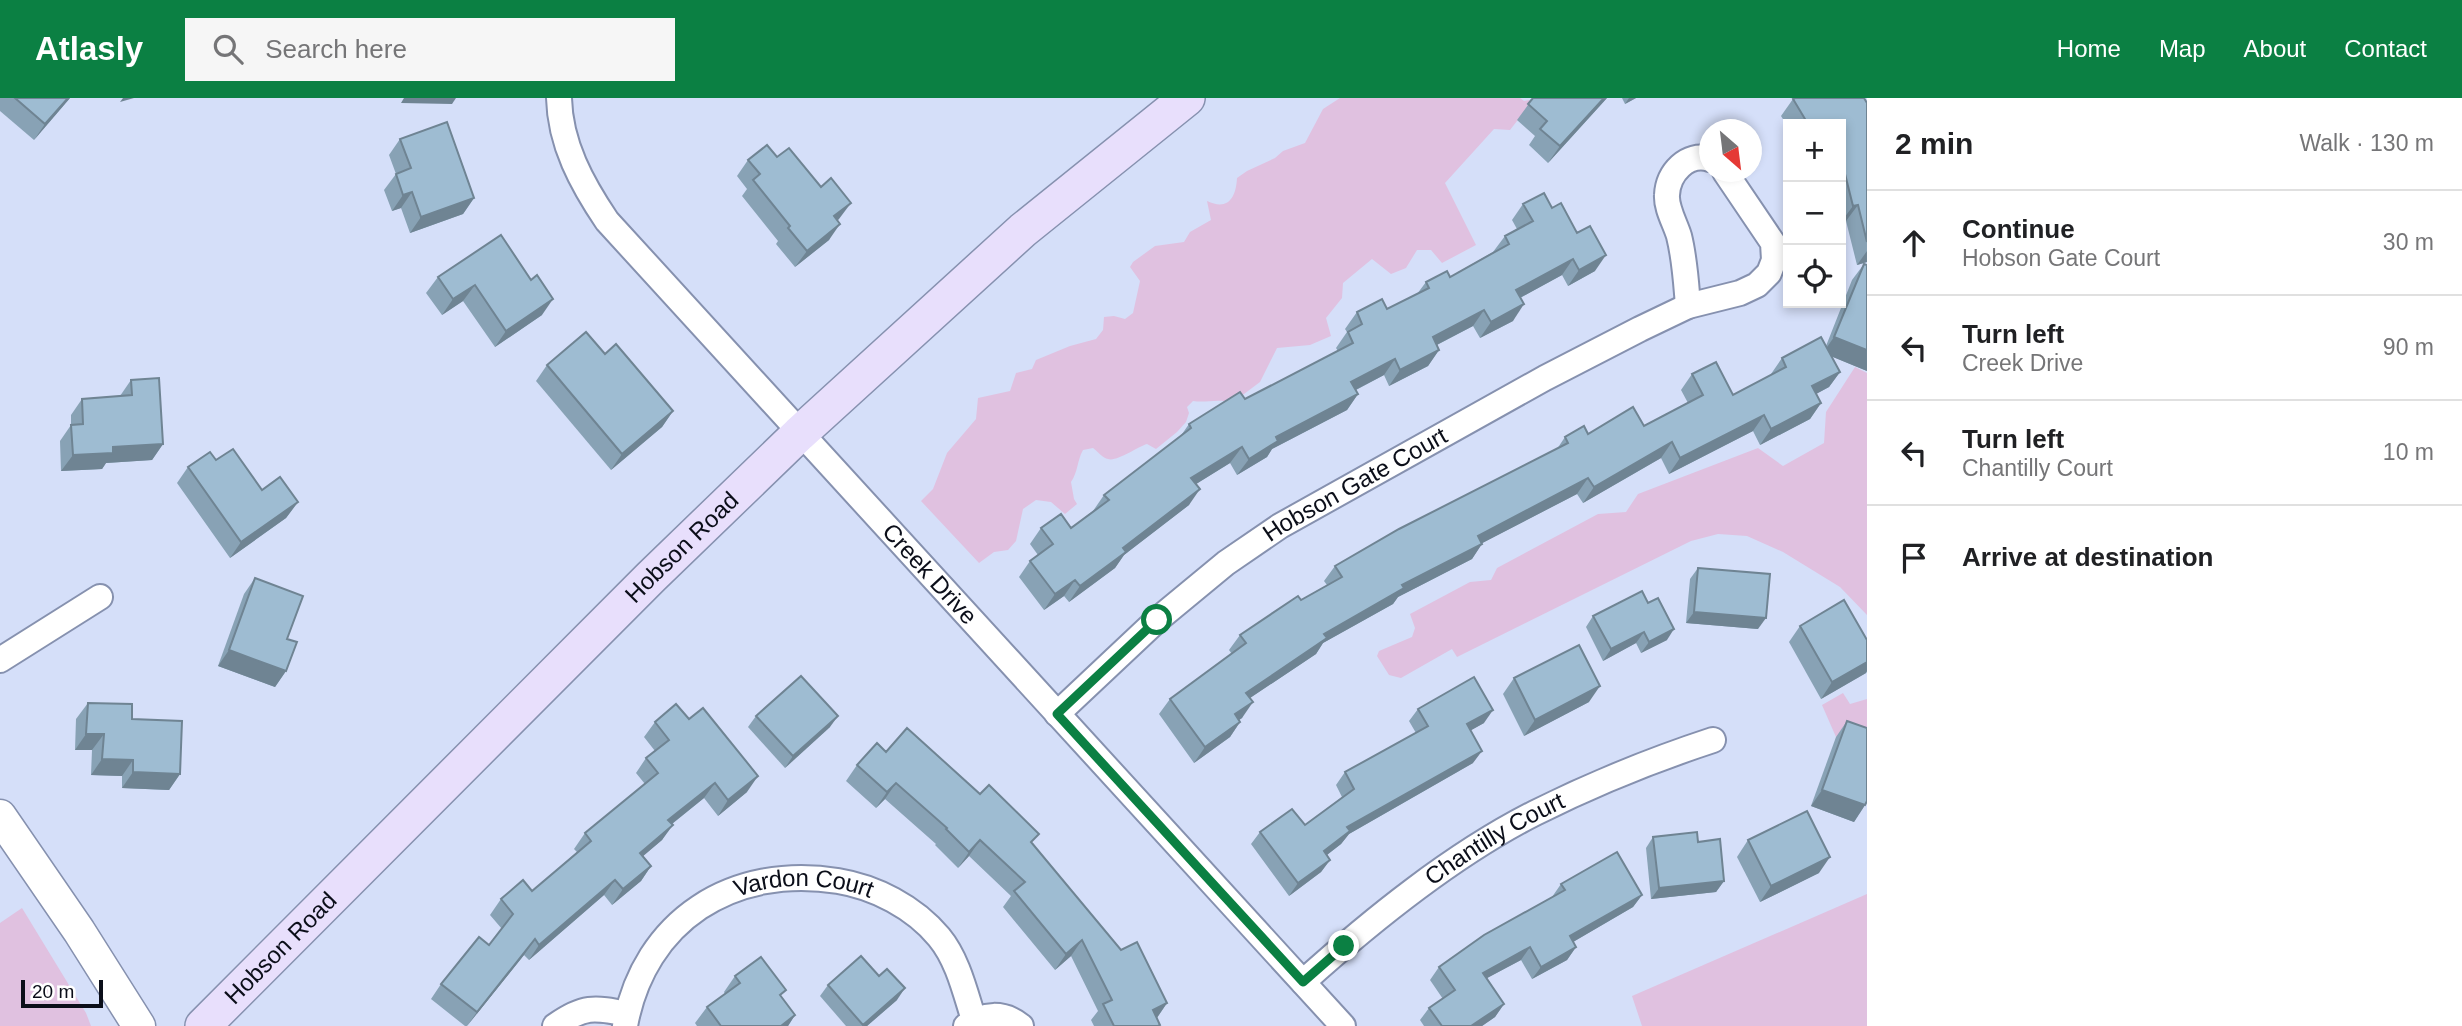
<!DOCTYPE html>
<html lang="en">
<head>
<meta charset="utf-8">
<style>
  :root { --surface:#fff; --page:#f6f6f6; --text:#202124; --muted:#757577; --line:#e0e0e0; --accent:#0b8043 }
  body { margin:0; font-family:Arial,sans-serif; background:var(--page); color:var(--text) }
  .controls { position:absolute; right:21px; top:21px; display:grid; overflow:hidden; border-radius:0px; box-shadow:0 4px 10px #0003 }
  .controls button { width:63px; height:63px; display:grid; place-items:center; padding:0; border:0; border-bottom:2px solid var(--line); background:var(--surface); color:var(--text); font:35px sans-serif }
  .compass { position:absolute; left:1699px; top:21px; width:63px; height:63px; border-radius:50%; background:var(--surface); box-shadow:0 4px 10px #0003; rotate:152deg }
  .scale { position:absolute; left:21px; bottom:18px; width:82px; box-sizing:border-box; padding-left:7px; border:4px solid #0b0e19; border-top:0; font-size:19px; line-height:24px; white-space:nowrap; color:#0b0e19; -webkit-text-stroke:5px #fff; paint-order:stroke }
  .stop { position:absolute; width:21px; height:21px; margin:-16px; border:5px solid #0b8043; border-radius:50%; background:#fff }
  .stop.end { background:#0b8043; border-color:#fff; box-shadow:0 2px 7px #0008 }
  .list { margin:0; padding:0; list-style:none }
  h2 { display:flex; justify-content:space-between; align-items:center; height:91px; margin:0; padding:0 28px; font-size:30px }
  h2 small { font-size:23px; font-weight:400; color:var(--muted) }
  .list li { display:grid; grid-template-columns:46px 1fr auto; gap:21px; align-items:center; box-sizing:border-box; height:105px; padding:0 28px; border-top:2px solid var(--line) }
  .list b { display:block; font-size:26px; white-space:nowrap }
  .list p { margin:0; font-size:23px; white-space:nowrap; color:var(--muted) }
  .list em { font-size:23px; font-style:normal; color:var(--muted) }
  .icon { flex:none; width:38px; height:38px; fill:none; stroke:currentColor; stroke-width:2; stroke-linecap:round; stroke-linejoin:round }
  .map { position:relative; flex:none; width:1867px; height:928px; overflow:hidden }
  header { display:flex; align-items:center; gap:42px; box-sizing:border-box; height:98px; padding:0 35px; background:var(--accent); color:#fff }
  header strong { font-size:33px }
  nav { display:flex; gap:38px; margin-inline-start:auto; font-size:24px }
  .search { width:490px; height:63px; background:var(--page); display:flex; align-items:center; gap:18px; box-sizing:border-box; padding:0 24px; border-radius:0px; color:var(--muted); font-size:26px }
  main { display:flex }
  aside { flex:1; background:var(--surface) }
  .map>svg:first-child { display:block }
</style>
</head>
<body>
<header>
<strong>Atlasly</strong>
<div class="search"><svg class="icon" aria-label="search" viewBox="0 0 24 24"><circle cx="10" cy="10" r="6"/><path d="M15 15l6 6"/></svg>Search here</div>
<nav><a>Home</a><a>Map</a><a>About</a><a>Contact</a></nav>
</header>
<main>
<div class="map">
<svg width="1867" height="928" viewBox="0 0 1867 928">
  <rect width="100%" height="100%" fill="#d5dff9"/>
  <g fill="#e0c1e0">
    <path d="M1340,0H1520L1524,3L1529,2L1531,5L1510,32L1494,31L1445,85L1476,147L1442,165L1431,152H1417L1406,170L1391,176L1372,161L1343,185L1342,200L1326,220L1331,238L1310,247L1277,250L1260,284L1232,305C1219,300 1207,305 1193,303L1187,309L1189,315L1186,324L1177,334L1156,351L1147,346C1137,349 1117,364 1108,361C1103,360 1098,354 1093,350L1083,352C1077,363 1078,374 1071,384L1074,401L1077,406L1065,416L1051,404L1036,402L1023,411L1016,443L1008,452L994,454L979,465L921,403L933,391L947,355L976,321L978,300L1010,293L1016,275L1032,271L1036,262L1070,248L1096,241L1103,232L1104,219L1114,218L1125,221L1133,215L1140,183L1130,169L1133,164L1155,148L1184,144L1190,134L1211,122L1207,103C1228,113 1236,100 1237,80L1247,73L1275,60L1283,53L1305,45L1323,11Z"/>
    <polygon points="1855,269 1867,275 1867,517 1840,489 1783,454 1747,438 1718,436 1691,443 1457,559 1452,551 1401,580 1389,577 1377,558 1379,553 1412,539 1415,530 1410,516 1470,484 1491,482 1497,470 1598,416 1626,414 1638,396 1758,350 1783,368 1824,345 1826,314"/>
    <polygon points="1843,595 1850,606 1867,601 1867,633 1844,633 1836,639 1822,607"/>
    <polygon points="1867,796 1867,928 1642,928 1632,898"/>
    <polygon points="22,810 86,915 91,928 0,928 0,825"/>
  </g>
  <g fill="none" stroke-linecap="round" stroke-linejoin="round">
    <defs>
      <g id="minor">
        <path id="s1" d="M559,0C560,46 582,86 607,123L1343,928"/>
        <path d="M1688,208C1686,184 1685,162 1679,138C1675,125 1666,110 1667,97C1668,75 1687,54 1710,61"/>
        <polyline points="0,562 100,499"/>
        <path id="s2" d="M1057,616L1157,522L1226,465L1280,428L1545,280L1640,231L1688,208L1740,195L1757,187L1769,175L1774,162L1773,145L1725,74"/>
        <path id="s3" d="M1303,884C1372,822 1452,757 1535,715C1593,686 1652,662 1713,642"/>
        <path d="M555,928C583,908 594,909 627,916"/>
        <path id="s4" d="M625,928C644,822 733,766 838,783C875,789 914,809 939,839C958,862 965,894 974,922"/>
        <path d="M966,928C983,915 1004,914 1021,928"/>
      </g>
      <polyline id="tertiary" points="0,718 79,833 139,928"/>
      <g id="secondary">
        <path id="s5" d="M203,928L651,479L799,336L1023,132L1187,0"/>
      </g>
    </defs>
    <use href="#minor" stroke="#8691af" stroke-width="28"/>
    <use href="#tertiary" stroke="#8691af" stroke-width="35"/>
    <use href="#secondary" stroke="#8691af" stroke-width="38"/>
    <use href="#minor" stroke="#fff" stroke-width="24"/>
    <use href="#tertiary" stroke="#fff" stroke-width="32"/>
    <use href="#secondary" stroke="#e8dffc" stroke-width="35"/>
  </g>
  <g fill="#88a2b5">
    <polygon points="0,0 70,0 34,42 0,13"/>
    <polygon points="1533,0 1607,0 1548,65 1529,47 1535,38 1517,22"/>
    <polygon points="1622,0 1636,0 1625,6"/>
    <polygon points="1793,1 1867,5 1867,164 1857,167 1846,123 1841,124 1841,26 1788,26 1788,29 1781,18"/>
    <polygon points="400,41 474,100 463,116 410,135 401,110 392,113 384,92 396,76 389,57"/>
    <polygon points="777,59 821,89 839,121 837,122 829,142 795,169 776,146 778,143 742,98 747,91 737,78 748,62"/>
    <polygon points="1523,106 1552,110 1595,173 1568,188 1562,177 1520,200 1513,223 1480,240 1473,228 1437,247 1439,252 1428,268 1389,288 1384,277 1356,292 1358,296 1347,312 1272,351 1267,359 1237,377 1230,365 1196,386 1189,407 1124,457 1115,470 1069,504 1064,498 1044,512 1019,479 1030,463 1038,457 1030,446 1041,430 1071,430 1093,413 1104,397 1180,339 1189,326 1245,301 1338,253 1336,250 1347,234 1345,231 1357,214 1387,211 1417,196 1426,184 1450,179 1493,154 1505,138 1517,131 1512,122"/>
    <polygon points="1864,166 1867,273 1831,258 1840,274 1829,289 1816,296 1821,305 1810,321 1760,347 1753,333 1669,376 1661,360 1583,405 1577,396 1482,445 1472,461 1398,499 1393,506 1323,545 1316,556 1250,600 1242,620 1239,622 1240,624 1230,639 1194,665 1159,616 1170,601 1232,556 1229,552 1240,537 1327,487 1324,483 1335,468 1557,351 1565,339 1644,328 1688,305 1681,292 1692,276 1733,297 1771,277 1771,276 1782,260 1826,248 1852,182"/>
    <polygon points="438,179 531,182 542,217 495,249 463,203 442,217 426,195"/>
    <polygon points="605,256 673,313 662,329 611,372 536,283 547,267"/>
    <polygon points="131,282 163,346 152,362 106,365 102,371 61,373 60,343 71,327 71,317 82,301 120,298"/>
    <polygon points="216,362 262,392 298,404 286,420 230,460 177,385 188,369"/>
    <polygon points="1698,470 1758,531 1686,525 1690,481"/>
    <polygon points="255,480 287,541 286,573 275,589 218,568 244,496"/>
    <polygon points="1648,505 1667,542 1641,555 1636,545 1603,563 1586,529 1593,518"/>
    <polygon points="1800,528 1867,542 1867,573 1866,575 1821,601 1789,544"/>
    <polygon points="1514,580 1589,604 1524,638 1503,596"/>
    <polygon points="88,605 132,621 180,676 169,692 122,690 122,678 91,677 92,652 75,652 76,621"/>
    <polygon points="1418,611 1484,625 1471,632 1473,665 1349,736 1341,746 1327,757 1330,762 1321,774 1289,798 1251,746 1260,734 1305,727 1342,699 1336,687 1345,674 1416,635 1409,623"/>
    <polygon points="756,618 830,629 785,670 748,629"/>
    <polygon points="1847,623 1865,707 1854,724 1811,708 1836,639"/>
    <polygon points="655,624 747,694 718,718 704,700 672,726 662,742 643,758 651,768 641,783 612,807 604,797 529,862 524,857 467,928 463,928 465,928 431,901 441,886 489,847 502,831 490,817 501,801 532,793 577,754 574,751 585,735 645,686 636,675 646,660 655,653 644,639"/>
    <polygon points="886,654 1032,745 1121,852 1167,905 1157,920 1160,928 1094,928 1091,922 1098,913 1071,858 1055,872 1003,809 1011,798 969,758 958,770 935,747 936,746 885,701 876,710 846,683 857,667"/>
    <polygon points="1653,739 1698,744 1724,783 1716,794 1651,801 1646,750"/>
    <polygon points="1748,742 1819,775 1760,804 1737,759"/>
    <polygon points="1561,786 1642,797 1633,809 1573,844 1576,849 1567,862 1532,881 1521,862 1487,880 1504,906 1495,919 1482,928 1424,928 1420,922 1429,910 1443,901 1430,882 1439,869 1552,799"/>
    <polygon points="735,878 781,899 795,917 788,928 697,928 695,925 707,909 725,896 724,894"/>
    <polygon points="828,887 897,902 867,928 846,928 820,898"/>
  </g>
  <g fill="#6f8493">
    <polygon points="68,0 70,0 34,42 45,26"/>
    <polygon points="123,0 134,0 120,4"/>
    <polygon points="404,0 456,0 452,6 401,5"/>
    <polygon points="1604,0 1607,0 1548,65 1560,48"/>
    <polygon points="1629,0 1636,0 1625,6"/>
    <polygon points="412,94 401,110 392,113 403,97"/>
    <polygon points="474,100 463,116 410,135 421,119"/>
    <polygon points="851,105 839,121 823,134 834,118"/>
    <polygon points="1858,107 1846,123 1841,124 1853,108"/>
    <polygon points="840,126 829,142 795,169 807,153"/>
    <polygon points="1867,153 1867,164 1857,167"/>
    <polygon points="1606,157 1595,173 1568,188 1579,172"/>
    <polygon points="1573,161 1562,177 1505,208 1516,192"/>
    <polygon points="475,187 463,203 442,217 453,201"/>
    <polygon points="553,201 542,217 495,249 506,233"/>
    <polygon points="1524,206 1513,223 1480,240 1491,224"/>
    <polygon points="1484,212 1473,228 1421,255 1433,239"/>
    <polygon points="1834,239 1867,252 1867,273 1823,255"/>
    <polygon points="1439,252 1428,268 1389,288 1400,272"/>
    <polygon points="1395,261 1384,277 1340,300 1351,284"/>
    <polygon points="1840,274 1829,289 1801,304 1812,288"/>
    <polygon points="1358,296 1347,312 1272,351 1267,359 1237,377 1249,361 1276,339"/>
    <polygon points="1821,305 1810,321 1760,347 1771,331"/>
    <polygon points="673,313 662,329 611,372 622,356"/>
    <polygon points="1764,317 1753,333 1669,376 1680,360"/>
    <polygon points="1672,344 1661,360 1583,405 1594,389"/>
    <polygon points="163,346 152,362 106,365 102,371 61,373 73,357 113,349"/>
    <polygon points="1242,349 1230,365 1180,396 1191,380"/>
    <polygon points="1588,380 1577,396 1467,453 1478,438"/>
    <polygon points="1200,391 1189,407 1124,457 1115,470 1069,504 1080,488 1123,450"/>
    <polygon points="298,404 286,420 230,460 241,444"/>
    <polygon points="1482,446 1472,461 1398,499 1393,506 1323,545 1316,556 1235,610 1246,595 1324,536 1402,487"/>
    <polygon points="1075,482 1064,498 1044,512 1055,496"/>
    <polygon points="1694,514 1766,520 1758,531 1686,525"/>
    <polygon points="1674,531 1667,542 1641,555 1649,544"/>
    <polygon points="1644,534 1636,545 1603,563 1611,551"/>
    <polygon points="229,552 286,573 275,589 218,568"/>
    <polygon points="1867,564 1867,573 1866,575 1821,601 1832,584"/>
    <polygon points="1600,588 1589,604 1524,638 1535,622"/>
    <polygon points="1253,604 1242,620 1224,632 1235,616"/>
    <polygon points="1493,612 1484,625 1459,639 1467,626"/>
    <polygon points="838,618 830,629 785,670 793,658"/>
    <polygon points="1240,624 1230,639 1194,665 1205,649"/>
    <polygon points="86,636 104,636 92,652 75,652"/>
    <polygon points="1482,653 1473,665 1349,736 1341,746 1315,766 1324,753 1347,729"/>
    <polygon points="102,661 133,662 122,678 91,677"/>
    <polygon points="133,674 180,676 169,692 122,690"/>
    <polygon points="758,678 747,694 718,718 728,702"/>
    <polygon points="715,685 704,700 658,737 668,722"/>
    <polygon points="896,685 885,701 876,710 887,694"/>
    <polygon points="1822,692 1865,707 1854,724 1811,708"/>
    <polygon points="673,727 662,742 629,770 640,755"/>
    <polygon points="980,742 969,758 958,770 969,754"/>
    <polygon points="1830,759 1819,775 1760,804 1771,788"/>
    <polygon points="1330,762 1321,774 1289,798 1298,785"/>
    <polygon points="651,768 641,783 612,807 623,791"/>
    <polygon points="615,782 604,797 529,862 539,847"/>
    <polygon points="1724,783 1716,794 1651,801 1659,790"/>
    <polygon points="1642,797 1633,809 1561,851 1570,838"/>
    <polygon points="535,841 524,857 467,928 477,914"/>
    <polygon points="1082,842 1071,858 1055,872 1066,856"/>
    <polygon points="1530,849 1521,862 1474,887 1483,875"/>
    <polygon points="1576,849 1567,862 1532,881 1541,869"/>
    <polygon points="905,890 897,902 867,928 863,928"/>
    <polygon points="1167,905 1156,921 1153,912"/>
    <polygon points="1504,906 1495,919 1482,928 1471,928"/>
    <polygon points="795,917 788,928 781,928"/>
  </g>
  <g fill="#9ebcd2" stroke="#6f8493" stroke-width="2">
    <polygon points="15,0 68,0 45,26"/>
    <polygon points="1533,0 1604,0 1560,48 1540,31 1547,23 1528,6"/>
    <polygon points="1795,0 1864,0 1867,5 1867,144 1858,107 1853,108 1841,60 1841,26 1808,26 1793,1"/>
    <polygon points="447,24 474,100 421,119 412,94 403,97 396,76 411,70 400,41"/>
    <polygon points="767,47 777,59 789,50 821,89 831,80 851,105 834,118 840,126 807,153 788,130 790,128 753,82 760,76 748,62"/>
    <polygon points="1544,95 1552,110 1561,105 1577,135 1590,128 1606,157 1579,172 1573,161 1516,192 1524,206 1491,224 1484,212 1433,239 1439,252 1400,272 1395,261 1351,284 1358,296 1276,339 1278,343 1249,361 1242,349 1191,380 1200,391 1123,450 1126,454 1080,488 1075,482 1055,496 1030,463 1053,446 1041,430 1061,416 1071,430 1109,402 1104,397 1191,330 1189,326 1240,294 1245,301 1353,245 1348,234 1362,226 1357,214 1382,201 1387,211 1429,190 1426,184 1447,173 1450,179 1509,146 1505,138 1533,123 1523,106"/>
    <polygon points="501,137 531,182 537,177 553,201 506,233 475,187 453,201 438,179"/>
    <polygon points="1864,166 1867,167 1867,252 1834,239"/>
    <polygon points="586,234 605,256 616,246 673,313 622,356 547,267"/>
    <polygon points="1821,239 1840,274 1812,288 1821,305 1771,331 1764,317 1680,360 1672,344 1594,389 1588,380 1478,438 1482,446 1402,487 1404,490 1324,536 1327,540 1246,595 1253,604 1235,616 1240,624 1205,649 1170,601 1246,545 1240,537 1298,498 1301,502 1342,479 1335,468 1399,431 1568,345 1565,339 1584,328 1588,336 1633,309 1644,328 1703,297 1692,276 1716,264 1733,297 1786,269 1782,260"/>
    <polygon points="159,280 163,346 113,349 113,355 73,357 71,327 83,326 82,301 132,297 131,282"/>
    <polygon points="233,351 262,392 280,379 298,404 241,444 188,369 210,354 216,362"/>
    <polygon points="1698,470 1770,476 1766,520 1694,514"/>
    <polygon points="255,480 303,498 287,541 297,544 286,573 229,552"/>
    <polygon points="1642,493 1648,505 1658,500 1674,531 1649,544 1644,534 1611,551 1593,518"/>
    <polygon points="1844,502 1867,542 1867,564 1832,584 1800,528"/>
    <polygon points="1579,547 1600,588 1535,622 1514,580"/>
    <polygon points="801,578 838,618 793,658 756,618"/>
    <polygon points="1474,579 1493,612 1467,626 1482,653 1347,729 1350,733 1324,753 1330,762 1298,785 1260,734 1292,711 1305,727 1354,691 1345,674 1428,628 1418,611"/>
    <polygon points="88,605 132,606 132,621 182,623 180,676 133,674 133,662 102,661 104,636 86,636"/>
    <polygon points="676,606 689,621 703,610 758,678 728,702 715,685 668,722 673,727 640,755 651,768 623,791 615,782 539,847 535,841 477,914 441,886 479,839 489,847 513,816 501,801 523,782 532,793 591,743 585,735 658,675 646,660 669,642 655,624"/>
    <polygon points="1847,623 1867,630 1867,703 1865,707 1822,692"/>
    <polygon points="907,630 980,696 989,687 1039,736 1031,744 1121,852 1137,844 1167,905 1153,912 1160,927 1158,928 1114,928 1103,906 1112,902 1082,842 1066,856 1014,793 1025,784 980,742 969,754 946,731 947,730 896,685 887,694 857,667 877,645 886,654"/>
    <polygon points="1807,713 1830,759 1771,788 1748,742"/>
    <polygon points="1697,734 1698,744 1720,741 1724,783 1659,790 1653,739"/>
    <polygon points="1617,754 1642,797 1570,838 1576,849 1541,869 1530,849 1483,875 1504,906 1471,928 1442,928 1429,910 1455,892 1439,869 1484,837 1565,792 1561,786"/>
    <polygon points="861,858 879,878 887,871 905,890 863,927 828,887"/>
    <polygon points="761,859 786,892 780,897 795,917 781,928 721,928 707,909 740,885 735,878"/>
  </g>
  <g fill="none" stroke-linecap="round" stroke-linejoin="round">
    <polyline stroke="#0b8043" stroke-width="9" points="1157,522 1057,616 1303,884 1344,848"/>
  </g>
  <g text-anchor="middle" stroke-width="7" stroke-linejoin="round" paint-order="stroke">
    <g font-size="24" fill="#0b0e19" stroke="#fff">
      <text dy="8" stroke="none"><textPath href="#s2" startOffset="378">Hobson Gate Court</textPath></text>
      <text dy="8" stroke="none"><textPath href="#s5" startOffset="677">Hobson Road</textPath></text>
      <text dy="8" stroke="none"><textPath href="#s1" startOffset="612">Creek Drive</textPath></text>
      <text dy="8" stroke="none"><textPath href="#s3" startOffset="240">Chantilly Court</textPath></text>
      <text dy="8" stroke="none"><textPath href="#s4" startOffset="254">Vardon Court</textPath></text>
      <text dy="8" stroke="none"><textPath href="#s5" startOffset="110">Hobson Road</textPath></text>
    </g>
  </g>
</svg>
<div class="controls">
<button>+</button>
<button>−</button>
<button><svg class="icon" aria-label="locate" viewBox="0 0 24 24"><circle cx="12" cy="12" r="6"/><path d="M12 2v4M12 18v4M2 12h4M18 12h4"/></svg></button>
</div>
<svg class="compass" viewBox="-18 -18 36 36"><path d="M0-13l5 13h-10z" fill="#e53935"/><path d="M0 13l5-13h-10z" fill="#757577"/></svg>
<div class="scale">20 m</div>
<div class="stop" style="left:1157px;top:522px"></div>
<div class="stop end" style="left:1344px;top:848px"></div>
</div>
<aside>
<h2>2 min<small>Walk · 130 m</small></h2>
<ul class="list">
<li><svg class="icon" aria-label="ahead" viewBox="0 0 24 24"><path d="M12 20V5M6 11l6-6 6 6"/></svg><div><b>Continue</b><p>Hobson Gate Court</p></div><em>30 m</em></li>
<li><svg class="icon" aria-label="left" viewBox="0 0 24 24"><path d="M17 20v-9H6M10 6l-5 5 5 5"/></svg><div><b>Turn left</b><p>Creek Drive</p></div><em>90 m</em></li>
<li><svg class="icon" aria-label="left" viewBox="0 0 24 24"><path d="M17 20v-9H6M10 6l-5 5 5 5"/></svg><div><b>Turn left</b><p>Chantilly Court</p></div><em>10 m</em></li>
<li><svg class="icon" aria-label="arrive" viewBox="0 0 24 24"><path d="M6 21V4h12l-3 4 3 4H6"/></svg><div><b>Arrive at destination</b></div></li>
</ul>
</aside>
</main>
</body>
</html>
